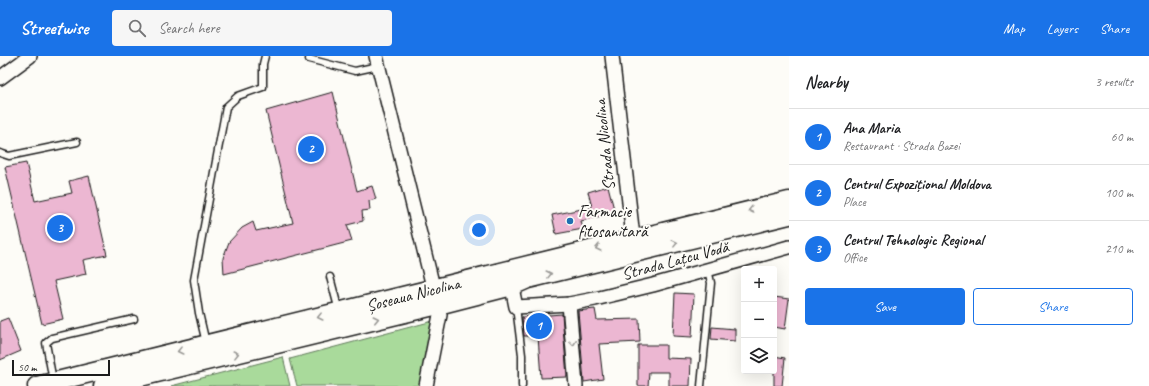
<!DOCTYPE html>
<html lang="en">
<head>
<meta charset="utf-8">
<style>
  :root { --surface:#fff; --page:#f6f6f6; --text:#202124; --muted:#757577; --line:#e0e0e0; --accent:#1a73e8 }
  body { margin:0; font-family:Caveat,sans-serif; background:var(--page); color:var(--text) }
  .controls { position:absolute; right:12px; bottom:12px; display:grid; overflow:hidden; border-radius:4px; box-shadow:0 4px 16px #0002 }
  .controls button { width:36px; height:36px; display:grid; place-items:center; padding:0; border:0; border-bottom:1px solid var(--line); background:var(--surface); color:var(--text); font:20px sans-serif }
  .scale { position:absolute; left:12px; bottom:10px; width:98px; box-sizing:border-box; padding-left:4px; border:2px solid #1c1c1c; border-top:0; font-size:11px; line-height:14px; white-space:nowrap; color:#1c1c1c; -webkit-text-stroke:3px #fdfcf7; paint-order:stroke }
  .you { position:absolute; left:479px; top:174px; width:14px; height:14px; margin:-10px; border:3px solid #fff; border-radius:50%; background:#1a73e8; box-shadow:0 0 0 6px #1a73e833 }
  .badge { display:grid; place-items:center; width:26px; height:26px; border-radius:50%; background:var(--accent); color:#fff; font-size:13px; font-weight:700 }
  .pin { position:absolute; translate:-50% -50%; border:2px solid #fff; box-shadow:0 1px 4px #0006 }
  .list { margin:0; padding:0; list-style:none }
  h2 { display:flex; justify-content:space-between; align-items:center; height:52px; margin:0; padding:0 16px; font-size:17px }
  h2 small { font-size:13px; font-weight:400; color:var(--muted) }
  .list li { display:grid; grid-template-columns:26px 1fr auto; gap:12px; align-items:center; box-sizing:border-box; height:56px; padding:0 16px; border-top:1px solid var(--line) }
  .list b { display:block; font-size:15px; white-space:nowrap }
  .list p { margin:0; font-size:13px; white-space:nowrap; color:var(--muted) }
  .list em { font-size:13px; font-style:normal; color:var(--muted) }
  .actions { display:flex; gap:8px; padding:12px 16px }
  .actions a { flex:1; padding:9px 0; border:1px solid var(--accent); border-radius:4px; text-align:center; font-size:14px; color:var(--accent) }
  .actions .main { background:var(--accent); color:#fff }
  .icon { flex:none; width:22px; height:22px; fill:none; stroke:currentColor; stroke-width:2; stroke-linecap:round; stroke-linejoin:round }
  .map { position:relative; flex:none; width:789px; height:330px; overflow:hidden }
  header { display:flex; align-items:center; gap:24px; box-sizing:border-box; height:56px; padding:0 20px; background:var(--accent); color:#fff }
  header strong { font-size:19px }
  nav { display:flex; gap:22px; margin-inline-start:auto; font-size:14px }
  .search { width:280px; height:36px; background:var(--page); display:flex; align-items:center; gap:10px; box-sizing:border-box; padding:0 14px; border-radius:4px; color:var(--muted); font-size:15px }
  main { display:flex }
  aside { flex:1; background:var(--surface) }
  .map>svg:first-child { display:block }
</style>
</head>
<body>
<header>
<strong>Streetwise</strong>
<div class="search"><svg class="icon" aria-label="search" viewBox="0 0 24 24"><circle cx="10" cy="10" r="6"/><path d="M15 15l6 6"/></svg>Search here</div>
<nav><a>Map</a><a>Layers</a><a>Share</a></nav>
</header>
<main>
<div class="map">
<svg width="789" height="330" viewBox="0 0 789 330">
  <rect width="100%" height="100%" fill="#fdfcf7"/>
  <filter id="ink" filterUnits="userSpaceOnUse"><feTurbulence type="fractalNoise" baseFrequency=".025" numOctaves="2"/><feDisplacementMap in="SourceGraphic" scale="8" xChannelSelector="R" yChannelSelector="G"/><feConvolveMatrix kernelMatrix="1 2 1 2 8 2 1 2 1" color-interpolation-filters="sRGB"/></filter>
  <g filter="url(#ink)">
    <g fill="#a9da9b" stroke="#627b5c">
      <polygon points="433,265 419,330 297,330 290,303"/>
      <polygon points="283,301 290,330 171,330"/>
    </g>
    <g fill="#ecb7d2" stroke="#1c1c1c">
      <polygon points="333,36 357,135 372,130 376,143 369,145 370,154 362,155 363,165 347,169 352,185 224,218 223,202 229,186 242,172 253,166 256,175 293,167 266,55"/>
      <polygon points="26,107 35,145 72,137 69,125 89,120 107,199 83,204 86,218 54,225 63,263 42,268 5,111"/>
      <polygon points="608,130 615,157 581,165 583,173 556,178 552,159 592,151 588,136"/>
      <polygon points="675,237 694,238 692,281 673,280"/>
      <polygon points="774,241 789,243 785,273 774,271"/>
      <polygon points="595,253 597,264 639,263 640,286 599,288 603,323 584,326 578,255"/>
      <polygon points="562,258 567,321 541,322 538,280 524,280 522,261"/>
      <polygon points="8,262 21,295 0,304 0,265"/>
      <polygon points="712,271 735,273 735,285 711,283"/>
      <polygon points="638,289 666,289 666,302 691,303 690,330 669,330 669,316 649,316 648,330 638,330"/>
      <polygon points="774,300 785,302 782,330 774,330"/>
    </g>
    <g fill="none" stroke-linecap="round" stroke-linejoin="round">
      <defs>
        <g id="lane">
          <polyline points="309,3 355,15 378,10"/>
          <polyline points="0,97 9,100 77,86"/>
          <polyline points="330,221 339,255"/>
          <polyline points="516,251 522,299 522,330"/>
          <polyline points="206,287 199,257 194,224 226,51 238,40 263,31 263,8 265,0"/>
          <polyline points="53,325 46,287 52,282 134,263"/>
          <polyline points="701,330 711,227 708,213"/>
        </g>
        <g id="street">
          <polyline points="376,0 440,259 426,330"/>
          <polyline points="612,0 632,172 636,191"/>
          <polyline points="0,22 30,0"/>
          <polyline points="510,222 516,251 569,248 595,243 653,229 789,191"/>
          <polyline points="569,248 576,330"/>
        </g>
        <g id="secondary">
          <polyline points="37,330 789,145"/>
          <polyline points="103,330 438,249 512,230 528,223 789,159"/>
        </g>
      </defs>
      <use href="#lane" stroke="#1c1c1c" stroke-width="9"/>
      <use href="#street" stroke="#1c1c1c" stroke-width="16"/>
      <use href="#secondary" stroke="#1c1c1c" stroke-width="21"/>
      <use href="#lane" stroke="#fdfcf7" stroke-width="6"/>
      <use href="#street" stroke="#fdfcf7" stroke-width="13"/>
      <use href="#secondary" stroke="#fdfcf7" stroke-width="18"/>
    </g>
    <defs><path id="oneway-chevron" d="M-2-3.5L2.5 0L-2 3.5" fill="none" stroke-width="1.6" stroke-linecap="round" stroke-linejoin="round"/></defs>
    <g stroke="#989794">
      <use href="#oneway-chevron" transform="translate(751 154) rotate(166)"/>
      <use href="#oneway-chevron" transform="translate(675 187) rotate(-14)"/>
      <use href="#oneway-chevron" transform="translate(598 192) rotate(166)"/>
      <use href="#oneway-chevron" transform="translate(549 218) rotate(-14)"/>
      <use href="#oneway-chevron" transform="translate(320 261) rotate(166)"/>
      <use href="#oneway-chevron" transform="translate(376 263) rotate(-13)"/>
      <use href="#oneway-chevron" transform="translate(573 287) rotate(84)"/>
      <use href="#oneway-chevron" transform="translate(180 295) rotate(166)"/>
      <use href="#oneway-chevron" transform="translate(236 298) rotate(-14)"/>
    </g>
  </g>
  <circle fill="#1f6fb2" stroke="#fdfcf7" stroke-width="1.5" cx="570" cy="165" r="4"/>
  <g text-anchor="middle" stroke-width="4" stroke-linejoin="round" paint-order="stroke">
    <g font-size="17" fill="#1c1c1c" stroke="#fdfcf7">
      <text transform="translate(604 89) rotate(-96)" y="6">Strada Nicolina</text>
      <text transform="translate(675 204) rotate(-15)" y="6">Strada Lațcu Vodă</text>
      <text transform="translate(413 238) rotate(-14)" y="6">Șoseaua Nicolina</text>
    </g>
    <g font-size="17" fill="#1c1c1c" stroke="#fdfcf7" text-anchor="start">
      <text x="578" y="161">Farmacie<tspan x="578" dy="20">fitosanitară</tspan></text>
    </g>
  </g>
</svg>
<div class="controls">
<button>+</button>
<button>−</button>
<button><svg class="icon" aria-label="layers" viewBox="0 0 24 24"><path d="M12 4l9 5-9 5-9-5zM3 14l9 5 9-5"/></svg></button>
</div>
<div class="scale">50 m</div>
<div class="you"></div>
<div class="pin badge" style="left:539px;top:270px">1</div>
<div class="pin badge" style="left:311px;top:93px">2</div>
<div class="pin badge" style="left:60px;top:172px">3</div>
</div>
<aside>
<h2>Nearby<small>3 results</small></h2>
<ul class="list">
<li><span class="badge">1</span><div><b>Ana Maria</b><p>Restaurant · Strada Bazei</p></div><em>60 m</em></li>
<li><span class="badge">2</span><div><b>Centrul Expozițional Moldova</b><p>Place</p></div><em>100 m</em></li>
<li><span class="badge">3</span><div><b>Centrul Tehnologic Regional</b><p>Office</p></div><em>210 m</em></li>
</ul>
<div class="actions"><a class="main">Save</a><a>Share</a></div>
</aside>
</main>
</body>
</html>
